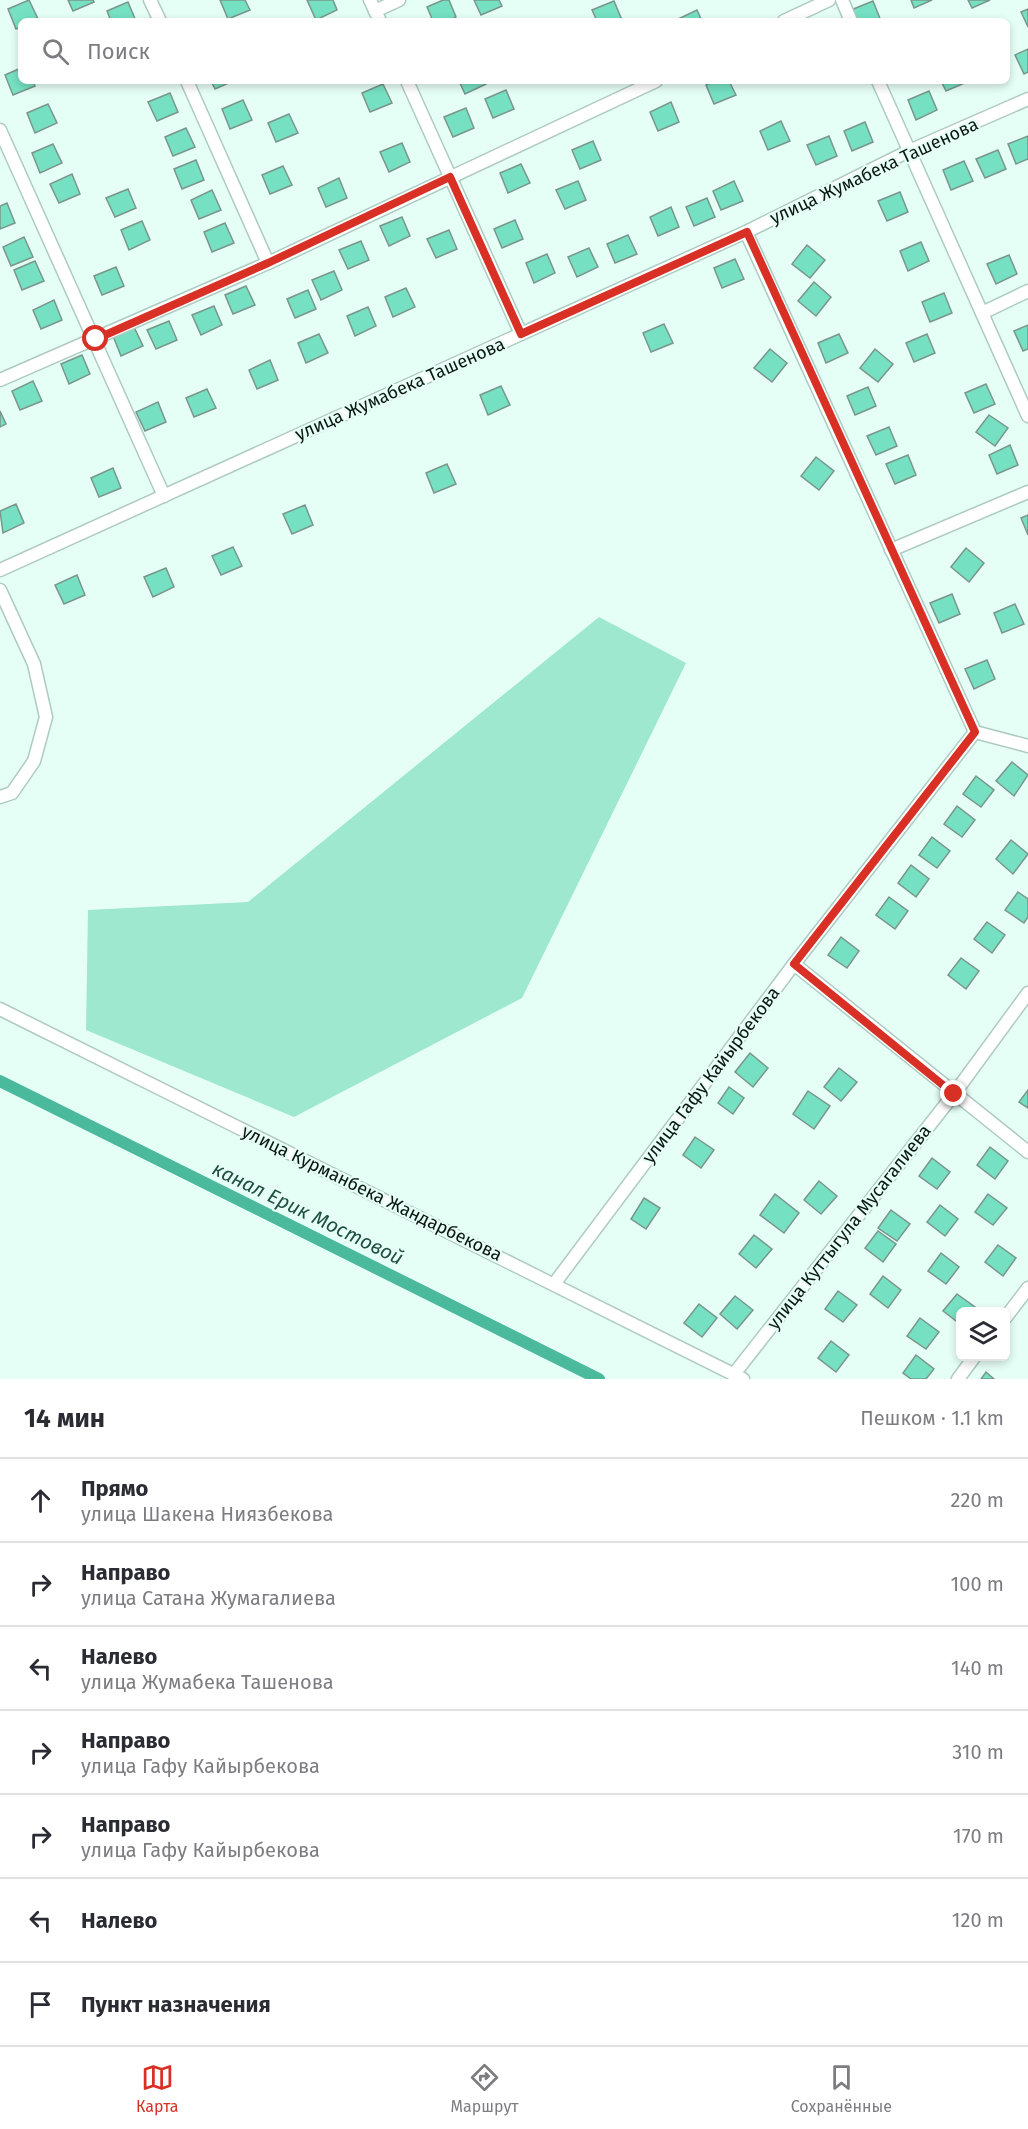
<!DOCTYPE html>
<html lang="ru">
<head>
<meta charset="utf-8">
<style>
  :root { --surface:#fff; --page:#f2f2f3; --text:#2b2b33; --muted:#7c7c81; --line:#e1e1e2; --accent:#d93025 }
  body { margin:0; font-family:"Fira Sans",sans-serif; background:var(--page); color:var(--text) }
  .controls { position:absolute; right:18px; bottom:18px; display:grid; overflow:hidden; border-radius:9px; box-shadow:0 3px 9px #0003 }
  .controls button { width:54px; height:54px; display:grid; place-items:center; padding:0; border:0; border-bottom:2px solid var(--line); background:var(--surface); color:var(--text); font:30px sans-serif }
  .stop { position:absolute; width:18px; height:18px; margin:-14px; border:4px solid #d93025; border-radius:50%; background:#fff }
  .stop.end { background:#d93025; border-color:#fff; box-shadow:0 2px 6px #0008 }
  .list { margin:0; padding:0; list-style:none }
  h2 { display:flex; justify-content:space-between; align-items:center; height:78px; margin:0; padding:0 24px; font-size:26px }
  h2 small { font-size:20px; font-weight:400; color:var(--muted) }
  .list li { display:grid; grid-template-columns:39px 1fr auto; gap:18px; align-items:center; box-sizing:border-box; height:84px; padding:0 24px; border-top:2px solid var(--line) }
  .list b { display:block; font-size:22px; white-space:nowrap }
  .list p { margin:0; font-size:20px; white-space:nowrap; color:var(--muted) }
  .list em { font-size:20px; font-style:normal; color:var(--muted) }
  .icon { flex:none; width:33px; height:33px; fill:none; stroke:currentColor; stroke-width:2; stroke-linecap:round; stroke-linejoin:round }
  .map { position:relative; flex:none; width:1028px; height:1379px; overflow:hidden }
  .search { position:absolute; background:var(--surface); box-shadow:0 3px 9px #0003; left:18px; right:18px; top:18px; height:66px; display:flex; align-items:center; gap:15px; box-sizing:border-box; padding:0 21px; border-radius:9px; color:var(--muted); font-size:22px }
  .sheet { height:666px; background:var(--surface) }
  nav { display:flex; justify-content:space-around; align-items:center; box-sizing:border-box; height:84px; border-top:2px solid var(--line); background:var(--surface); font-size:16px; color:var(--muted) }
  nav a { display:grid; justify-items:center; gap:3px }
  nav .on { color:var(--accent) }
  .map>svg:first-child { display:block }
</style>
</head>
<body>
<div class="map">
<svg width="1028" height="1379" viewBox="0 0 1028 1379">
  <rect width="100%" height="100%" fill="#e6fff6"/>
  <polygon fill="#9de8cf" points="599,617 686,663 522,998 294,1117 86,1030 88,910 248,902"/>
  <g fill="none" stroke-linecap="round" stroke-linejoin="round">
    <polyline stroke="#4bb99b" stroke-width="12" points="0,1081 599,1379"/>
  </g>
  <g fill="#75e1c2" stroke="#7a968c" stroke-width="1.5">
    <polygon points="29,0 38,19 21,21 21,27 16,29 8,9"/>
    <polygon points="68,0 93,0 94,2 73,11"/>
    <polygon points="220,0 245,0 250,10 228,19"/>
    <polygon points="307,0 333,0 337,10 316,20"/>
    <polygon points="443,0 449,0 456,17 448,21 433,21 427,7"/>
    <polygon points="474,0 499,0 502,6 481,15"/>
    <polygon points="911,0 932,0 914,8"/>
    <polygon points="968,0 990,0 972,8"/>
    <polygon points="614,1 622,20 597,21 592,10"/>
    <polygon points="873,1 881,21 856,21 851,10"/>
    <polygon points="128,2 136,21 111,21 107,11"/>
    <polygon points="1028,9 1028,27 1021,12"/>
    <polygon points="697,10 702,21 676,21 676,20"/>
    <polygon points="1028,49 1028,72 1024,74 1015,55"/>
    <polygon points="21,68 21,81 33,81 35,86 13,95 5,75"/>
    <polygon points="211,81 233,81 215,89"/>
    <polygon points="459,81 485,81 486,84 465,94"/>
    <polygon points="714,81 729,81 736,95 714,104 706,85"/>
    <polygon points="941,81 966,81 967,82 946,91"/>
    <polygon points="383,84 392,103 370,112 362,93"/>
    <polygon points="506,90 514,109 493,118 485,99"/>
    <polygon points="929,91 937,110 916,120 908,100"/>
    <polygon points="170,93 178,112 157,121 148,102"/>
    <polygon points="243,100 252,120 230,129 222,109"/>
    <polygon points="671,102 679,122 658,131 650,112"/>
    <polygon points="48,104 57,123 35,133 27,113"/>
    <polygon points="466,108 474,128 453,137 444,117"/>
    <polygon points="289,114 298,133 276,142 268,123"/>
    <polygon points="781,121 790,141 768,150 760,131"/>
    <polygon points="865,122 873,142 852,151 844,131"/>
    <polygon points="186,128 195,147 173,156 165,137"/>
    <polygon points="829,136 837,156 816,165 807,145"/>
    <polygon points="1028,136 1028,159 1016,164 1008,144"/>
    <polygon points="593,141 601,160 580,169 572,150"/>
    <polygon points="402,143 410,162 389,172 380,152"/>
    <polygon points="53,144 62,163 40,173 32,153"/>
    <polygon points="998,150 1006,169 985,178 976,159"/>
    <polygon points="196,160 204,180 182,189 174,169"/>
    <polygon points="964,161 973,181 951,190 943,170"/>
    <polygon points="521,164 530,183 508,193 500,173"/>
    <polygon points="283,166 292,185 270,194 262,175"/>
    <polygon points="72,174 80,194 59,203 50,184"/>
    <polygon points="339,178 347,198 326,207 318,188"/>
    <polygon points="578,181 586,200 565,209 556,190"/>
    <polygon points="734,181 743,201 721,210 713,191"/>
    <polygon points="128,189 136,208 115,217 106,198"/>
    <polygon points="212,190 221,210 199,219 191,200"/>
    <polygon points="900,192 908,212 887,221 878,201"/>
    <polygon points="707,198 715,217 694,226 686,207"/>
    <polygon points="7,203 15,223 0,229 0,206"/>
    <polygon points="671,207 679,227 658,236 650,217"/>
    <polygon points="402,217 410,236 389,246 380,226"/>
    <polygon points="515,220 523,239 502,248 494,229"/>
    <polygon points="142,221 150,240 129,250 121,230"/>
    <polygon points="225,223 234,243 212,252 204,232"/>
    <polygon points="449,230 457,249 436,258 427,239"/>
    <polygon points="628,235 637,254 615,263 607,244"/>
    <polygon points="24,237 33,257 11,266 3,247"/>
    <polygon points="361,241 369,260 348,269 339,250"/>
    <polygon points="921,242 929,261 908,271 900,251"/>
    <polygon points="807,245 825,260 810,278 792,264"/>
    <polygon points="589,248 598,267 577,277 568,257"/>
    <polygon points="547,254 555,273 534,283 526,263"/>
    <polygon points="1009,255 1017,274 996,284 987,264"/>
    <polygon points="735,259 744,279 722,288 714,268"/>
    <polygon points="35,261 44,281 22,290 14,270"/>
    <polygon points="116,267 124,286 102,295 94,276"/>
    <polygon points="334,271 342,290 321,300 312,280"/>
    <polygon points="814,282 831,297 816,316 798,301"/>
    <polygon points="246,286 255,305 233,314 225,295"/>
    <polygon points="406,288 415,307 393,317 385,297"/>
    <polygon points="308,290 316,309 295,318 287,299"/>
    <polygon points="944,293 952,313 930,322 922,302"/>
    <polygon points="54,300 62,320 41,329 33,310"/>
    <polygon points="214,306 222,325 201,335 192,315"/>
    <polygon points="368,307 376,326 355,336 347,316"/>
    <polygon points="169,321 177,340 156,349 147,330"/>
    <polygon points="664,324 673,343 651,352 643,333"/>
    <polygon points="1028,325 1028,349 1023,351 1014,331"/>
    <polygon points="134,327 143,346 121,356 113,336"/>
    <polygon points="319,334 328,353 306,363 298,343"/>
    <polygon points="839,334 848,353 826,363 818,343"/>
    <polygon points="927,334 935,353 914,362 906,343"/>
    <polygon points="770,349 787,363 772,382 754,368"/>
    <polygon points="875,349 893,364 878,382 860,368"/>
    <polygon points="82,355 90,374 69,384 61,364"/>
    <polygon points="270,360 278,380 257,389 249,370"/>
    <polygon points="33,381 42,401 20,410 12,391"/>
    <polygon points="986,384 995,404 974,413 965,393"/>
    <polygon points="501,386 510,405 488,415 480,395"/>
    <polygon points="868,387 876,406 855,415 847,396"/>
    <polygon points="207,389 216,408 194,417 186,398"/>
    <polygon points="158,402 166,422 145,431 136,412"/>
    <polygon points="0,411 6,424 0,427"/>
    <polygon points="989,415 1008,428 995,446 976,432"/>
    <polygon points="889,427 897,446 876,455 867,436"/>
    <polygon points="1010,445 1018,465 997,474 989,455"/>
    <polygon points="908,455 916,475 895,484 886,464"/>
    <polygon points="816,457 834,471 819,490 801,476"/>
    <polygon points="447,464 456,484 434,493 426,473"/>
    <polygon points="113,468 121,488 99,497 91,478"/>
    <polygon points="16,504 24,523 3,533 0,511"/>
    <polygon points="305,505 313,525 292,534 283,514"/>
    <polygon points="1028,515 1028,535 1021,518"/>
    <polygon points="233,547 242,566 221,575 212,556"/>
    <polygon points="966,548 984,563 969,582 951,567"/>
    <polygon points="166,568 174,587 153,597 144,577"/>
    <polygon points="77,575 85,595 64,604 55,585"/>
    <polygon points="952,594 960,614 939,623 930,603"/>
    <polygon points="1015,604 1024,624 1002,633 994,613"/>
    <polygon points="987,660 995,679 974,689 965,669"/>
    <polygon points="1012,762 1028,775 1014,796 996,781"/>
    <polygon points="976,776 994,790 981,807 963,794"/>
    <polygon points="957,806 975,820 962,837 944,824"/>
    <polygon points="932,837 950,851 937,868 919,855"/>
    <polygon points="1011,840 1028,854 1013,874 996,859"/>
    <polygon points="911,865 929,879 916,897 898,883"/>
    <polygon points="1018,892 1028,899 1028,917 1024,923 1005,910"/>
    <polygon points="889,897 908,911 895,929 876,915"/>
    <polygon points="987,922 1005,935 992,953 974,939"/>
    <polygon points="841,937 859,951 847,968 828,955"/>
    <polygon points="961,958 979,971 966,989 948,975"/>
    <polygon points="750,1053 768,1068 753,1087 735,1072"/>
    <polygon points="839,1068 857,1082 841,1101 824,1087"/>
    <polygon points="729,1087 744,1098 733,1114 718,1103"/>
    <polygon points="1028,1090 1028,1108 1019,1102"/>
    <polygon points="808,1091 830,1106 814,1129 793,1114"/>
    <polygon points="695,1137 714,1150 701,1168 683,1155"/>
    <polygon points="990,1147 1008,1161 995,1179 977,1165"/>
    <polygon points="932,1158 950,1172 937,1189 919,1176"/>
    <polygon points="819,1181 837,1196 821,1214 804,1200"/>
    <polygon points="775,1194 799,1213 784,1233 760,1215"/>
    <polygon points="988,1194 1007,1208 993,1225 975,1212"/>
    <polygon points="644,1198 660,1208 646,1229 631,1219"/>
    <polygon points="940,1205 958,1219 945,1236 927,1222"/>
    <polygon points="891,1210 910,1224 897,1241 878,1228"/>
    <polygon points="878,1231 896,1244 883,1262 865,1248"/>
    <polygon points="754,1235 772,1249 756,1268 739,1254"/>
    <polygon points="998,1245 1016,1258 1003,1276 985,1262"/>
    <polygon points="941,1253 959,1267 946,1284 928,1271"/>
    <polygon points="883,1276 901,1290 888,1308 870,1294"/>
    <polygon points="838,1291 857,1305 843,1322 825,1309"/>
    <polygon points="957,1294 975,1307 972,1312 960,1312 960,1324 943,1311"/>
    <polygon points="735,1296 753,1310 737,1329 720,1314"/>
    <polygon points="699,1304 717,1318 702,1337 684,1323"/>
    <polygon points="920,1318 939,1332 926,1349 907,1336"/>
    <polygon points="831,1341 849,1355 836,1372 818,1358"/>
    <polygon points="916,1355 934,1369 926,1379 911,1379 903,1373"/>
    <polygon points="986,1372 994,1379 981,1379"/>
  </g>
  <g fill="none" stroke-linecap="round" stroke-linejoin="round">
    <defs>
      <g id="minor">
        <polyline points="150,0 160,21"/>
        <polyline points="370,0 380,21"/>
        <polyline points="842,0 851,21"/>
        <polyline points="375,11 399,0"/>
        <polyline points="784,21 829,0"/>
        <polyline points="187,81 268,263"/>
        <polyline points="407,81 521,334"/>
        <polyline points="878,81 1028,416"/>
        <polyline points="0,130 164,496"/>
        <polyline points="982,313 1028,291"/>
        <polyline points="0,380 268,263 656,81"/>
        <polyline points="891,550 1028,492"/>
        <polyline points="0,570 746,232 909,151 1028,99"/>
        <polyline points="0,590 34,664 46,717 34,761 12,793 0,797"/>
        <polyline points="975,732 1028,746"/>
        <polyline points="794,964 1028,1152"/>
        <polyline points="0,1009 743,1379"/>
        <polyline points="554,1284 794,964 975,732 746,232"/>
        <polyline points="1006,1317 1028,1288"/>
        <polyline points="734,1374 954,1094 1028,993"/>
        <polyline points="958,1379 975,1356"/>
      </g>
    </defs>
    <use href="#minor" stroke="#aecbc1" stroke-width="15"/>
    <use href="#minor" stroke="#fff" stroke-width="12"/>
  </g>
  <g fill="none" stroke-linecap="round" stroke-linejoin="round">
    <polyline stroke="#d93025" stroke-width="8" points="96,339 268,263 450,177 521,334 747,232 975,732 794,964 954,1094"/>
  </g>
  <g text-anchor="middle" stroke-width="4.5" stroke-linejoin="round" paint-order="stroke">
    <g font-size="18" fill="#0b1612" stroke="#e6fff6">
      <text transform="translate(874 171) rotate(-25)" y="6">улица Жумабека Ташенова</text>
      <text transform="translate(400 389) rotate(-24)" y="6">улица Жумабека Ташенова</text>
      <text transform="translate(711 1075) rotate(-53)" y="6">улица Гафу Кайырбекова</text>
      <text transform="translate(372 1193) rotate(26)" y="6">улица Курманбека Жандарбекова</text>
      <text transform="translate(849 1227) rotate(-52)" y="6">улица Куттыгула Мусагалиева</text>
    </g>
    <g font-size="20" font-style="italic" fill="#204f42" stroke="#e6fff6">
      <text transform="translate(308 1213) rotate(26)" y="7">канал Ерик Мостовой</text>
    </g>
  </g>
</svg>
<div class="controls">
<button><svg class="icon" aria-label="layers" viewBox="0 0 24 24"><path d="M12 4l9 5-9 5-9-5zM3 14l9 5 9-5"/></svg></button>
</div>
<div class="stop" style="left:96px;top:339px"></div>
<div class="stop end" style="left:954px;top:1094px"></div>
<div class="search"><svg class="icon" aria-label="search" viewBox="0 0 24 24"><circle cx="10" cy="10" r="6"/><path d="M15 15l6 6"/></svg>Поиск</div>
</div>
<section class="sheet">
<h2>14 мин<small>Пешком · 1.1 km</small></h2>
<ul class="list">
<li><svg class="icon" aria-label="ahead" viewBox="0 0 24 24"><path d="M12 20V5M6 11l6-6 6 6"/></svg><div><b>Прямо</b><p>улица Шакена Ниязбекова</p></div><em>220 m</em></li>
<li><svg class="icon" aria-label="right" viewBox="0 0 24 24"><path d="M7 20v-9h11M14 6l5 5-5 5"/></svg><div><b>Направо</b><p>улица Сатана Жумагалиева</p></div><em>100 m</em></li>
<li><svg class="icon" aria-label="left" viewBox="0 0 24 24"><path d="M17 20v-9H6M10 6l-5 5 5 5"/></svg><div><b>Налево</b><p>улица Жумабека Ташенова</p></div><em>140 m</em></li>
<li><svg class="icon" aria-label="right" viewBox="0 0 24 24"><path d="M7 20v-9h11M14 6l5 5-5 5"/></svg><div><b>Направо</b><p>улица Гафу Кайырбекова</p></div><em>310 m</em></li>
<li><svg class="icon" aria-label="right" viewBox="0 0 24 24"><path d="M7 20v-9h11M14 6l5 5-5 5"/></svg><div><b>Направо</b><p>улица Гафу Кайырбекова</p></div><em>170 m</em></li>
<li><svg class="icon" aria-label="left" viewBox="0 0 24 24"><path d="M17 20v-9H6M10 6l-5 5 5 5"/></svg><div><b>Налево</b></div><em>120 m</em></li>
<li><svg class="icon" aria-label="arrive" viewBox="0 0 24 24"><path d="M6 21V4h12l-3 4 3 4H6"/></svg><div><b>Пункт назначения</b></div></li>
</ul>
</section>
<nav>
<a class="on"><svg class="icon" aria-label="map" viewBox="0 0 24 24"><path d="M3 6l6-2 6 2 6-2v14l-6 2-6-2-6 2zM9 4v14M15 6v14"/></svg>Карта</a>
<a><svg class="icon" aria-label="directions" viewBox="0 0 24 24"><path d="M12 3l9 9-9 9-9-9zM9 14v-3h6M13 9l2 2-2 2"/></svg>Маршрут</a>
<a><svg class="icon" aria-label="saved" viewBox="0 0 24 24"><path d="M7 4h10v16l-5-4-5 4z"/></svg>Сохранённые</a>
</nav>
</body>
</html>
